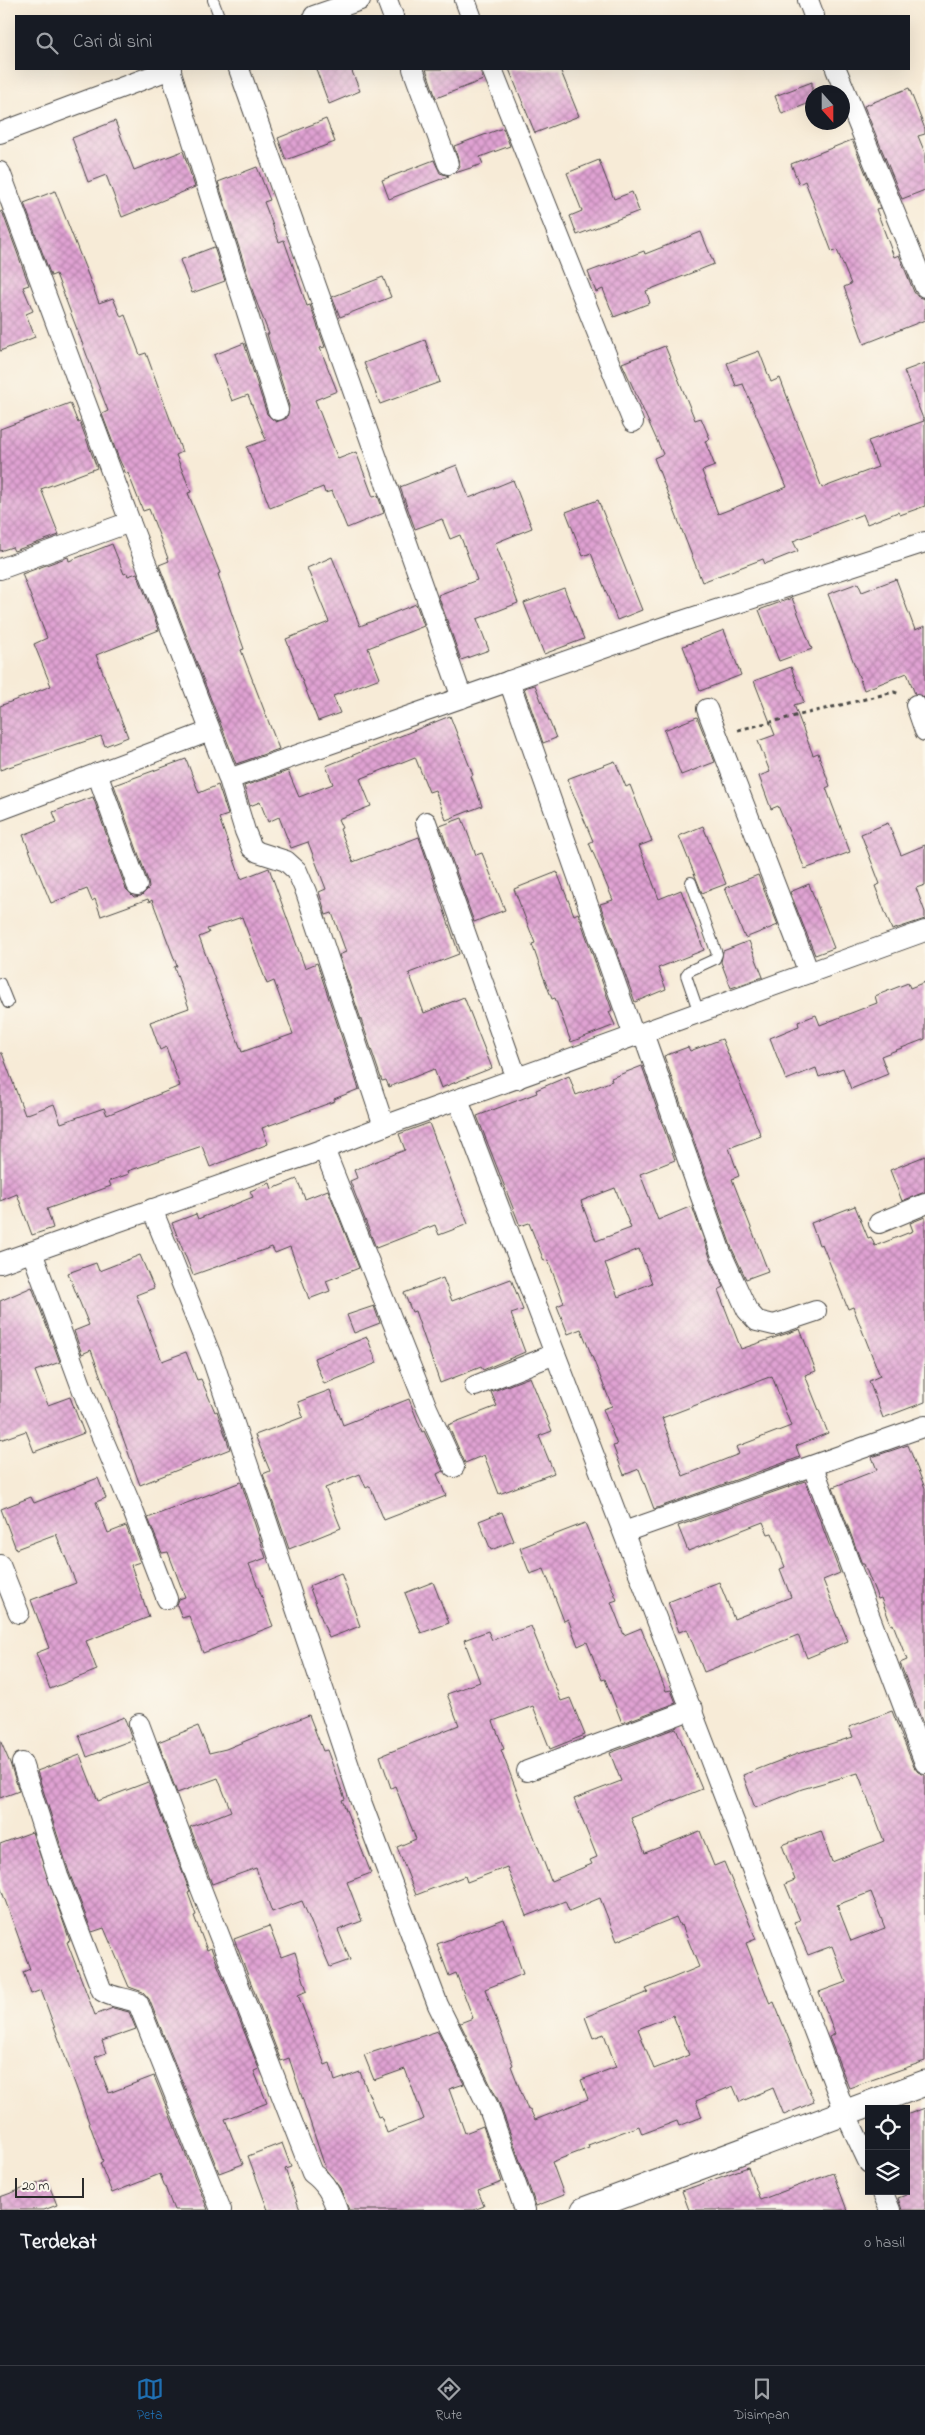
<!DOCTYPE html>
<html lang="id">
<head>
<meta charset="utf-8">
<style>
  :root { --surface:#171b24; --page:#242831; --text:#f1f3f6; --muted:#9ea1a6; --line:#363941; --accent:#1f6fb2 }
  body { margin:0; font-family:"Indie Flower",sans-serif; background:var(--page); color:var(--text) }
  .controls { position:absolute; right:15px; bottom:15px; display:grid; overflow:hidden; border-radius:0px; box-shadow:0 5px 20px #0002 }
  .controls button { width:45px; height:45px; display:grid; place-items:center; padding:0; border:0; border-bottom:1px solid var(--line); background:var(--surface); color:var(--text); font:25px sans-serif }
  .compass { position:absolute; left:805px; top:85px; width:45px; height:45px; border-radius:50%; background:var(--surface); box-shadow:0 5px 20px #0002; rotate:159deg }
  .scale { position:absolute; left:15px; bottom:12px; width:69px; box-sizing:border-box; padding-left:5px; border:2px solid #2b2b2b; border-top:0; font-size:14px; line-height:18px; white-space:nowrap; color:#2b2b2b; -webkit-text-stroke:4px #fbf7ec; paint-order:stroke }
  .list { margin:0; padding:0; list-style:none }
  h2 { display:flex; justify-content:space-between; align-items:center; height:65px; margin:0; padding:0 20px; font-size:21px }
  h2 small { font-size:16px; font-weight:400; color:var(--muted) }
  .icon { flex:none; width:28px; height:28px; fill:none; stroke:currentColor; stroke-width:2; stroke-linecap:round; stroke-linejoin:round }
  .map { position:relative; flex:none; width:925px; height:2210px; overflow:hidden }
  .search { position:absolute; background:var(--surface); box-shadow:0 5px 20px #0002; left:15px; right:15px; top:15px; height:55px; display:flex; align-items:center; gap:12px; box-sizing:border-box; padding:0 18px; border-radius:0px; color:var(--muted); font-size:19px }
  .sheet { height:155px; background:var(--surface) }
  nav { display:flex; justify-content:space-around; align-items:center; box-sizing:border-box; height:70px; border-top:1px solid var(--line); background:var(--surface); font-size:14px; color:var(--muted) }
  nav a { display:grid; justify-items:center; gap:2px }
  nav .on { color:var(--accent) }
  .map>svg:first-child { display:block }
</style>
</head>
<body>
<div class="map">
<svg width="925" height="2210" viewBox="0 0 925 2210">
  <defs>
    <pattern id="building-cross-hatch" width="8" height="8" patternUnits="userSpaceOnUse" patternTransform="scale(1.25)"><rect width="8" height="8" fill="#e0a2d3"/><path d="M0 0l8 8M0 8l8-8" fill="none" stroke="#b684ab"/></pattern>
  </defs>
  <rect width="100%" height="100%" fill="#fbf7ec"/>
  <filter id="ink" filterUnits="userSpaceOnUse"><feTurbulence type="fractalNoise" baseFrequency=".02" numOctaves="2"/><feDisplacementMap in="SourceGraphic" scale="10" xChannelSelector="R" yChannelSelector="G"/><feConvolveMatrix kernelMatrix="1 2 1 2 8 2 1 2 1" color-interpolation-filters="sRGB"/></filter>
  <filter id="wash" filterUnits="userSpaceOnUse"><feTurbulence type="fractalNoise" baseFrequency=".0096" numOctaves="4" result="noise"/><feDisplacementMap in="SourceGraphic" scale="20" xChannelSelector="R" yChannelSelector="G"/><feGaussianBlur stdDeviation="1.12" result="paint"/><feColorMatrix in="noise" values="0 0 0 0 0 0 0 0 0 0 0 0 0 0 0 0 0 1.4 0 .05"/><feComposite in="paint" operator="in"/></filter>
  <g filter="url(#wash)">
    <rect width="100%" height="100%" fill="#f7ebd7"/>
    <g id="blocks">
      <g fill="url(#building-cross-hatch)" fill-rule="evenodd">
        <polygon points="316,69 351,69 360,91 329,104"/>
        <polygon points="426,69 480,69 483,80 436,98"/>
        <polygon points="509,69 560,69 579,116 535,133"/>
        <polygon points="812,82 812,102 782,114 775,96"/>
        <polygon points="909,88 925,129 925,134 918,136 925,153 925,190 902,199 864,106"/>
        <polygon points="326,119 335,142 286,160 278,138"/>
        <polygon points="115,121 134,170 183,151 195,187 122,217 106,175 88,182 72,138"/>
        <polygon points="503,128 510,146 480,157 483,164 455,173 460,166 454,146"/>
        <polygon points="852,140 880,208 876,209 894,257 899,255 914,292 918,297 925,299 925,320 864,344 844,287 851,284 837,250 832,252 805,181 799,184 791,164"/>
        <polygon points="434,160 440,173 449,176 389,199 382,180"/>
        <polygon points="599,160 614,199 632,192 639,211 577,235 570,216 582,211 567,173"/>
        <polygon points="257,167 270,200 264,202 279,242 284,240 307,306 310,305 325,347 320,348 337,391 315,400 338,459 356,452 373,497 378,496 384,513 347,528 332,491 325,493 323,487 270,508 247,447 266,440 248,395 232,401 214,355 244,343 267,414 276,422 287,418 289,406 267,334 269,334 255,298 218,182"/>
        <polygon points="55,191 99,303 113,298 121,317 125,315 140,355 146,353 182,452 176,455 191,492 188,493 220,573 218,574 244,649 241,650 279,749 236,764 159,565 169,561 149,509 143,511 128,473 126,474 119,459 102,414 108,411 56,274 51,276 24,203"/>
        <polygon points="2,211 29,285 23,287 33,311 26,314 35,337 0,351 0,212"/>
        <polygon points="701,232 714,264 646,291 650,303 614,317 603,289 596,292 588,272 644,251 645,254"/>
        <polygon points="214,247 225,281 192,293 180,260"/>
        <polygon points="383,277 391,297 340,317 332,297"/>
        <polygon points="425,340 440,382 380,404 364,363"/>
        <polygon points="665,346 695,420 701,418 710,439 705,441 715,466 702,471 718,514 787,487 743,384 736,386 727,363 759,351 771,382 780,378 822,488 878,467 868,441 924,421 904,371 925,363 925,506 900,515 898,512 867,524 863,514 793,541 798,551 765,564 763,559 702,582 654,458 663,454 622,363"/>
        <polygon points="70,403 78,423 80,422 97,468 41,489 59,535 14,551 12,547 0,551 0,429"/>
        <polygon points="457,465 469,498 513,480 532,528 495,543 518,603 477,619 489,650 461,660 438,595 477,580 460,535 450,539 442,519 415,529 400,487"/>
        <polygon points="598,500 642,610 617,620 591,553 583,556 566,512"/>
        <polygon points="112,544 124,574 127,573 128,576 137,573 159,630 96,655 128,737 105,746 101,736 0,770 0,706 51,686 34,644 47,638 22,574 68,557 69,561"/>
        <polygon points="332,557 360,626 416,604 424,626 368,648 380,678 333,696 340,713 318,721 286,639 329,622 307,568"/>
        <polygon points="896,579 915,630 925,626 925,698 915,694 907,673 864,690 828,594 858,583 862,592"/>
        <polygon points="564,588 584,639 544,654 524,603"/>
        <polygon points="792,598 812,649 779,661 759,610"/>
        <polygon points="724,630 741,675 700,691 683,646"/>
        <polygon points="791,667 804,702 794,705 813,755 818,753 830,786 826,788 850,852 805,869 778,806 771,809 759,776 770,772 758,741 775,735 754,681"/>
        <polygon points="535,685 556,738 543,743 524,688"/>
        <polygon points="450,716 473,775 471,776 482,806 446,820 435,790 429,792 415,757 360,779 371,806 338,819 342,828 340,829 353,862 419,837 459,954 409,973 424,1013 464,997 492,1068 441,1088 434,1069 389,1087 386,1080 382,1081 339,955 346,952 332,913 326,915 319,892 326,889 308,842 291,848 279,817 268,822 260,802 250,806 244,786 288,771 299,797 333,784 326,766"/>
        <polygon points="697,717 715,762 681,775 664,730"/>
        <path d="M186,759L199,793L218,785L228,815L219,818L241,879L269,868L305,968L317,963L359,1089L334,1099L335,1101L262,1128L268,1144L210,1167L202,1146L128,1171L129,1174L109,1181L111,1186L47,1209L53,1228L32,1235L17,1194L0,1201V1053H2L25,1115L54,1104L61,1123L104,1108L107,1115L180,1086L166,1047L160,1050L150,1022L189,1008L174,967L177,966L152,900L149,902L148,899L101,916L95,899L92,901L87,889L51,903L23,835L57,822L53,812L93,797L126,889L134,897L141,896L149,888L148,881L114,785ZM242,917L267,984L274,981L293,1034L242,1052L199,937L209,933L207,929Z"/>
        <polygon points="615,761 626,787 630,785 652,841 639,846 659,899 681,890 704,950 658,968 666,989 635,1002 600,904 613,900 589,843 593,841 567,779"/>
        <polygon points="462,818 476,855 482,853 505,910 474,922 440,826"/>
        <polygon points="888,823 901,855 925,845 925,885 916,888 925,912 925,919 892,930 875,886 880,884 861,834"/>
        <polygon points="703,826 726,884 702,893 679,836"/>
        <polygon points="557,872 574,915 578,913 612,1010 609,1012 615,1025 571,1042 555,998 552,999 542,973 532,944 535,943 514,889"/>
        <polygon points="758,875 778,925 745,938 725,888"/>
        <polygon points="809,884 834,948 815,955 790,892"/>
        <polygon points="749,941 763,977 731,988 721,962 723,951"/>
        <polygon points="925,982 925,1039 881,1056 888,1074 851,1089 843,1068 819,1077 816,1068 786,1080 770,1038 799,1026 798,1022 816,1015 820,1025 877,1003 875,996 908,983 910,988"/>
        <polygon points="722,1039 761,1136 729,1148 739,1176 732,1179 768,1271 746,1279 732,1249 664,1056 688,1047 690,1051"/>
        <path d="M642,1066L675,1160L640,1174L658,1220L692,1206L710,1257L724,1287L718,1290L741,1349L800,1329L816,1371L805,1375L828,1433L796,1446L800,1457L654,1509L639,1469L624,1475L613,1446L617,1445L603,1409L612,1406L581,1329L568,1334L557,1306L564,1303L548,1260L544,1261L529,1223L520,1226L477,1116L537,1093L536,1090L569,1076L576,1095L612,1081L611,1078ZM615,1188L631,1228L596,1241L581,1201ZM639,1249L652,1283L618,1297L605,1263ZM772,1376L791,1426L736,1447L739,1454L683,1476L662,1418Z"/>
        <polygon points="429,1123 468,1224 439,1235 435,1225 376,1248 350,1181 357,1178 354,1170 405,1150 399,1134"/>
        <polygon points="925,1156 925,1192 902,1201 890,1170"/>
        <polygon points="297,1179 305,1199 328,1190 359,1268 326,1281 330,1291 309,1299 290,1247 275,1253 272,1247 193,1275 172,1223 196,1214 198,1219 253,1197 250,1191 270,1183 272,1189"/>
        <polygon points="855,1206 868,1238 871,1237 875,1246 913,1231 910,1223 925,1217 925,1402 883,1418 869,1381 880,1376 853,1307 848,1309 822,1244 819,1245 811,1223"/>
        <polygon points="140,1255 154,1288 136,1295 162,1361 186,1352 197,1380 201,1379 215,1412 217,1411 230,1449 140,1485 91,1350 82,1354 74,1331 89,1325 68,1273 96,1263 99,1271"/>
        <polygon points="443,1278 452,1301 511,1279 523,1310 511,1314 525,1352 483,1370 481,1367 440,1383 415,1311 412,1312 404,1293"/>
        <polygon points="32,1287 60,1362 35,1371 48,1405 70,1397 84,1433 34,1452 26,1431 0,1440 0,1301"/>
        <polygon points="374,1306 380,1323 354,1333 347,1315"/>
        <polygon points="367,1337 377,1363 324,1384 314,1358"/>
        <polygon points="530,1377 552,1431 539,1436 554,1473 499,1494 484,1455 465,1463 448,1425 497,1406 491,1392"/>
        <polygon points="330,1390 343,1425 409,1399 422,1432 424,1431 443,1471 437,1474 446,1496 384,1520 370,1486 366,1488 360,1474 325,1488 341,1528 289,1549 263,1474 270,1471 255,1435 303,1417 298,1402"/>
        <polygon points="908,1445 925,1488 925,1729 900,1663 907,1660 893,1624 891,1625 881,1598 878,1599 864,1564 862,1564 833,1487 877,1470 872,1457"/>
        <polygon points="98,1478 106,1498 96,1502 108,1533 126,1526 140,1562 131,1565 149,1617 86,1641 97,1670 50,1689 36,1653 49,1648 31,1600 76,1583 56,1534 16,1549 1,1509 31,1497 34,1503"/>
        <polygon points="805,1481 840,1573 823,1580 848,1641 807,1658 798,1635 704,1672 687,1629 679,1632 668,1602 719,1582 734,1619 791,1597 780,1569 785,1567 772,1533 768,1534 763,1522 688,1551 678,1526"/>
        <polygon points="241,1482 266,1558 249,1564 273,1626 203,1653 189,1616 182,1618 177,1605 179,1599 185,1597 168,1552 162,1553 148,1518"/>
        <polygon points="502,1512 514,1541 491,1550 479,1521"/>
        <polygon points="585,1523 617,1600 611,1602 624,1635 641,1628 666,1691 671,1690 676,1703 622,1723 605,1679 602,1680 587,1642 578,1646 568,1619 564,1621 544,1569 530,1574 520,1548"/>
        <polygon points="341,1573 360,1626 329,1638 309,1586"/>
        <polygon points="433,1582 449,1623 421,1633 405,1593"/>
        <path d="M531,1626L561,1701L570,1698L585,1735L550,1749L533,1706L493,1721L504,1749L501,1750L551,1881L592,1864L590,1860L597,1857L574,1799L621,1781L610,1753L676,1728L702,1789L631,1818L645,1853L700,1831L714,1866L724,1862L756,1939L746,1943L770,2004L774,2002L814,2102L784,2115L773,2088L740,2102L733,2086L696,2101L702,2117L679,2126L677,2121L642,2134L639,2126L588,2145L589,2148L552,2162L564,2195L536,2206L499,2102L460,2023L473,2018L456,1973L449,1976L437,1944L504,1919L523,1974L485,1989L513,2065L511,2066L528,2110L530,2109L535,2120L588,2099L581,2080L616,2067L604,2034L593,2038L585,2017L648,1992L646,1989L699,1967L682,1925L680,1926L676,1917L617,1941L600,1898L569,1911L565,1901L526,1916L507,1867L467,1882L465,1876L416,1895L397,1847L416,1839L395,1786L391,1788L380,1756L459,1725L447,1694L480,1682L464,1640L488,1631L492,1640ZM673,2015L689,2055L654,2069L638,2029Z"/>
        <path d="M892,1711L914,1767L918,1772L925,1775V2061L849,2088L829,2037L835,2034L819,1992L846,1982L832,1946L808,1955L794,1922L800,1920L785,1884L795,1880L782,1845L821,1831L832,1862L884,1841L858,1773L802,1789L755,1808L743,1775L797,1754L853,1737L849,1727ZM871,1892L885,1928L851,1941L837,1905Z"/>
        <polygon points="309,1715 323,1751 327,1750 345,1799 342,1800 371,1873 347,1882 362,1921 338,1930 350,1960 330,1967 302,1901 272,1912 256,1868 212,1884 190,1827 231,1811 218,1778 177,1793 158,1742 198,1726 209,1753 226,1749"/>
        <polygon points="124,1717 132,1740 87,1757 79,1735"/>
        <polygon points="0,1740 10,1763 19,1791 0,1798"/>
        <polygon points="80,1755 98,1801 148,1782 190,1892 188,1893 196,1915 194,1916 207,1950 211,1948 259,2069 254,2071 267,2103 225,2119 243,2164 219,2173 149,1999 143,1992 129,1987 104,1928 92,1932 69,1872 37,1771"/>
        <polygon points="32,1832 70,1941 67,1942 95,2015 113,2008 129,2012 136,2029 102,2041 106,2053 95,2057 109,2093 154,2076 208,2210 174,2210 160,2174 112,2193 100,2163 103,2161 41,1990 31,1994 23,1972 30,1969 0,1886 0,1844"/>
        <polygon points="269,1926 281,1957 295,1952 307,1991 298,1995 325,2065 330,2063 335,2081 360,2072 378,2117 381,2116 387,2133 424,2119 405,2069 374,2080 364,2055 438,2031 464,2084 449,2089 465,2133 483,2126 502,2182 478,2191 484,2206 474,2210 349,2210 340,2188 326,2170 289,2058 281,2061 234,1939"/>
        <polygon points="925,2108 925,2210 902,2210 898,2198 906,2195 906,2115"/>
        <polygon points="282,2143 291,2167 285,2169 300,2210 268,2210 248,2156"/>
        <polygon points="748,2167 760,2200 833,2173 847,2210 689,2210 682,2191"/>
        <polygon points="47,2180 57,2205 44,2210 0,2210 0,2197"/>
      </g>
    </g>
  </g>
  <g filter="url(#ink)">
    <use href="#blocks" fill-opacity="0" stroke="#4a4845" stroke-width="1"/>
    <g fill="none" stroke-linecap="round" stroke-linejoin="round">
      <defs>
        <g id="service">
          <polyline points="213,0 219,16"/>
          <polyline points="691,882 717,954 715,959 689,971 686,975 699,1013"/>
          <polyline points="0,983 8,1003"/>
        </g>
        <g id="minor">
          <polyline points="387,0 393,16"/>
          <polyline points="465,0 471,16"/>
          <polyline points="808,0 814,16"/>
          <polyline points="314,16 360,0"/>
          <polyline points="170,69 278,410"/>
          <polyline points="239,69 462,698"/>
          <polyline points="413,69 448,164"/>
          <polyline points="492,69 633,422"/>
          <polyline points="836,69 925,287"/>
          <polyline points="0,133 171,69"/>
          <polyline points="0,172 130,522 229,779 245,831 252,848 258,852 286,861 297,871 306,892 384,1126"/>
          <polyline points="0,569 130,522"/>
          <polyline points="509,681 634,1036"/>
          <polyline points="916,705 925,731"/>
          <polyline points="707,709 809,973"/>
          <polyline points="97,773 137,885"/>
          <polyline points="229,779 667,626 925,542"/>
          <polyline points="0,810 210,731"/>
          <polyline points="426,822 517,1079"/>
          <polyline points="643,1033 721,1253 747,1310 757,1321 774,1325 816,1311"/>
          <polyline points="458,1100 845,2112 869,2163"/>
          <polyline points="324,1149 427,1408 454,1467"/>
          <polyline points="152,1209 213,1361 360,1799 438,2005 488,2106 525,2210"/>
          <polyline points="879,1223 925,1204"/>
          <polyline points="32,1252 86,1399 132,1508 167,1599"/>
          <polyline points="0,1263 324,1149 384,1126 925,931"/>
          <polyline points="475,1386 555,1354"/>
          <polyline points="813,1467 925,1763"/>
          <polyline points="624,1532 925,1426"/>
          <polyline points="0,1565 19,1613"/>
          <path d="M139,1724L191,1863L312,2173C326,2183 331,2194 337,2210"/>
          <path d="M22,1763L58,1876L102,1991C114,1999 126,1997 138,2003L221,2210"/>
          <polyline points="527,1771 693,1709"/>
          <polyline points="882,2191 890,2210"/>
        </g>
        <polyline id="tertiary" points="584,2210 925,2083"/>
      </defs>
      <use href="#service" stroke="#4a4845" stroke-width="12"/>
      <use href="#minor" stroke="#4a4845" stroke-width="22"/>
      <use href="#tertiary" stroke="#4a4845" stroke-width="27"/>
      <polyline stroke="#4a4845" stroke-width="3" stroke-dasharray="4 4" stroke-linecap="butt" points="738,730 894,692 900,694"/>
      <use href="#service" stroke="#fff" stroke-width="10"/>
      <use href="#minor" stroke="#fff" stroke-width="20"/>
      <use href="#tertiary" stroke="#fff" stroke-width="25"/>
    </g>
  </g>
</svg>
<div class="controls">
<button><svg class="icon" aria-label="locate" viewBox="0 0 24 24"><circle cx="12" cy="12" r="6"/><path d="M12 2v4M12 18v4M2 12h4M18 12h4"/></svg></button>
<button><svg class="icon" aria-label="layers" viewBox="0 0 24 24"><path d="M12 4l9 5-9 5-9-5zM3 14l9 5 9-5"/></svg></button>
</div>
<svg class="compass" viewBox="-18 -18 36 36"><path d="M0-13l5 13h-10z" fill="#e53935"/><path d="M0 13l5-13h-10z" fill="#9ea1a6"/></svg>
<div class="scale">20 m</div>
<div class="search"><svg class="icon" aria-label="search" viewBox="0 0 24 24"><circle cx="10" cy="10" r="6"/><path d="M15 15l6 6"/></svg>Cari di sini</div>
</div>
<section class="sheet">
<h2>Terdekat<small>0 hasil</small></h2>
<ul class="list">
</ul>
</section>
<nav>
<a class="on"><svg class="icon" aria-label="map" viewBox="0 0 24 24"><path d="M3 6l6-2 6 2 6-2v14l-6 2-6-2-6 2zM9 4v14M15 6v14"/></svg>Peta</a>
<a><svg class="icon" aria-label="directions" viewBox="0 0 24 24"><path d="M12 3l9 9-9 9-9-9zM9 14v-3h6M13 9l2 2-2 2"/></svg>Rute</a>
<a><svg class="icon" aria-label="saved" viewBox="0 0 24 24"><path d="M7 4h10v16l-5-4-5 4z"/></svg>Disimpan</a>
</nav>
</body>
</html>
